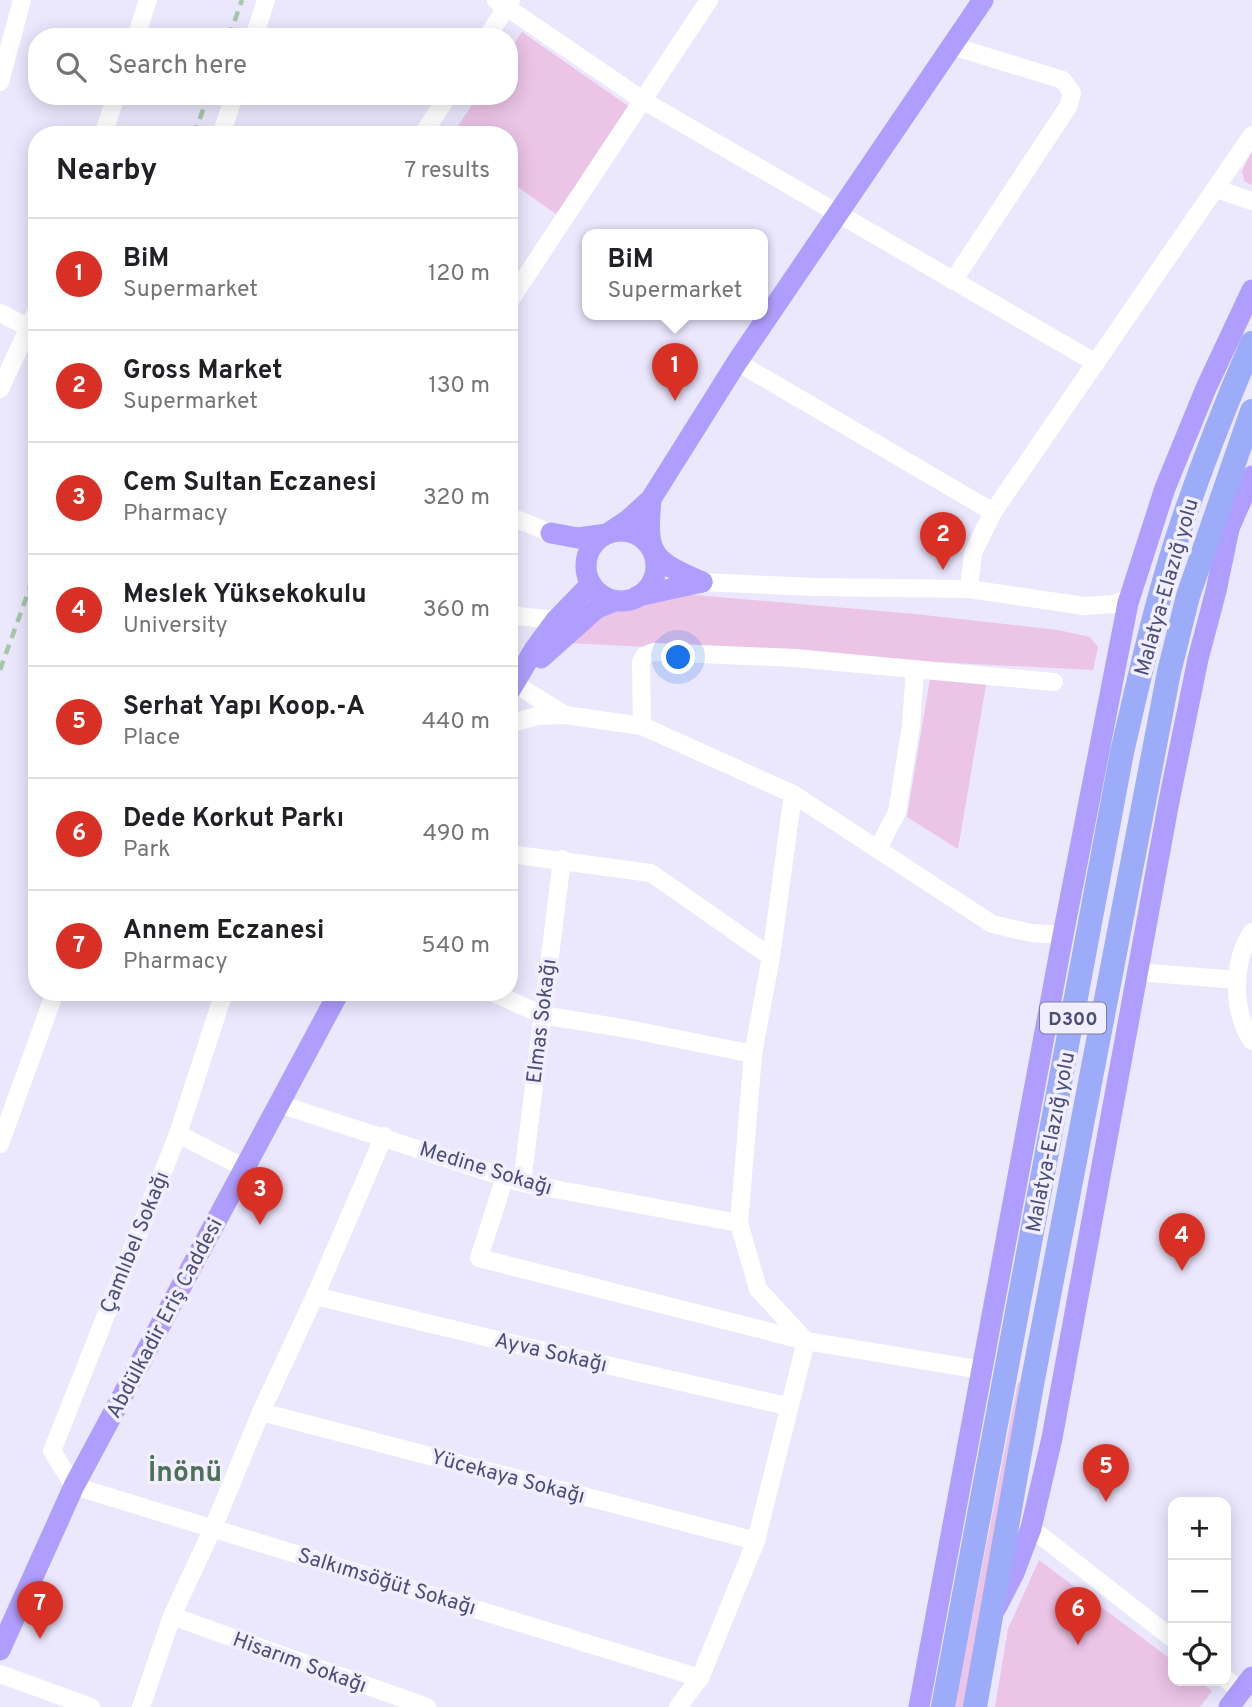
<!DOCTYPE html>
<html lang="en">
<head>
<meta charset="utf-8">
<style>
  :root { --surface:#fff; --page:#f2f2f2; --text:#202124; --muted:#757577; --line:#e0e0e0; --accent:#d93025 }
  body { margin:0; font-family:Overpass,sans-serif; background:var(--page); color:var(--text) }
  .controls { position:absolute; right:21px; bottom:21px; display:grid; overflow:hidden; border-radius:14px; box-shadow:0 4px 18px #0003 }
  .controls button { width:63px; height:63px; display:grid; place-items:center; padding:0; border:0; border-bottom:2px solid var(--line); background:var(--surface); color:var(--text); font:35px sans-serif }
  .you { position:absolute; left:679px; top:658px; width:24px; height:24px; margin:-18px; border:5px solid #fff; border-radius:50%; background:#1a73e8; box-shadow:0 0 0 10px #1a73e833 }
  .badge { display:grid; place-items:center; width:46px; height:46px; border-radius:50%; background:var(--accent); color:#fff; font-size:23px; font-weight:700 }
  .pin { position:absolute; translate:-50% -58px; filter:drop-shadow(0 2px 4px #0008) }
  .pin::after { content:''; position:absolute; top:37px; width:24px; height:21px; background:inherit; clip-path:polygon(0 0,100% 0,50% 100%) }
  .popup { position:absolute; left:582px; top:229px; width:186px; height:91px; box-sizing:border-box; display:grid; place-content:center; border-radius:14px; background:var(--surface); filter:drop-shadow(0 2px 5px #0005); font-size:23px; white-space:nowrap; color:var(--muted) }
  .popup b { font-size:26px; color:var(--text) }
  .popup::after { content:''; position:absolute; left:50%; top:100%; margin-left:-14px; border:14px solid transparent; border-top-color:var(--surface) }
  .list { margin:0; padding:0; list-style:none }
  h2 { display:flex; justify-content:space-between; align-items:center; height:91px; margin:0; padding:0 28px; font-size:30px }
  h2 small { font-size:23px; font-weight:400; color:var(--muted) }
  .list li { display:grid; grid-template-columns:46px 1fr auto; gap:21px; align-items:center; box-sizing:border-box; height:112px; padding:0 28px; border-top:2px solid var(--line) }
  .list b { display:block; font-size:26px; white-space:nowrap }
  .list p { margin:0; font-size:23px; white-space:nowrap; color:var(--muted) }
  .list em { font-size:23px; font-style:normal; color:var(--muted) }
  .icon { flex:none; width:38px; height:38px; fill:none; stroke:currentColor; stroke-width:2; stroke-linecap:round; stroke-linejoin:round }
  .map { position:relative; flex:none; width:1252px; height:1707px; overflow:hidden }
  .search { position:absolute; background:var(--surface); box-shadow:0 4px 18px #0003; left:28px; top:28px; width:490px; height:77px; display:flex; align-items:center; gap:18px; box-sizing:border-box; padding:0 24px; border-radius:28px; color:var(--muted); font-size:26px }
  .panel { position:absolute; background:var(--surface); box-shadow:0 4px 18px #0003; left:28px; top:126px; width:490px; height:875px; border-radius:28px }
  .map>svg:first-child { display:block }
</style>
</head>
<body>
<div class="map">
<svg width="1252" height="1707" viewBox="0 0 1252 1707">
  <rect width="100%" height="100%" fill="#ebe7fd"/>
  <g fill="#ecc4e6">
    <polygon points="522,32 631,108 556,214 509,181 509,135 452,135 478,96 509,96 509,51"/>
    <polygon points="1252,151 1252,185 1244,181 1242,171"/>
    <polygon points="671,593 915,614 1058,630 1090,637 1098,647 1093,670 568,643 599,617"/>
    <polygon points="931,673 987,679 958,849 907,817"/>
    <polygon points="1018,1382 1026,1384 969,1707 955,1707"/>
    <polygon points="1039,1560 1173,1661 1173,1681 1199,1681 1212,1691 1200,1707 995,1707 1008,1629"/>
  </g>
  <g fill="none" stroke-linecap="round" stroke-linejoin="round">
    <g stroke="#fff" stroke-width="18">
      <polyline points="496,0 644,101 1096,363"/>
      <polyline points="136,37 148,0"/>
      <polyline points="254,37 266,0"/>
      <polyline points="487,37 511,0"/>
      <polyline points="952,46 1063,80 1072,93 1068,107 953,281"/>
      <polyline points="0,82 22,0"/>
      <polyline points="103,135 116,96"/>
      <polyline points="221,135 234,96"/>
      <polyline points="422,135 448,96"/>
      <polyline points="1216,189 1252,201"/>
      <polyline points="509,302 709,0"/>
      <polyline points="0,313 30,328"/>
      <polyline points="737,362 993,512"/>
      <polyline points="0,389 37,310"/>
      <polyline points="509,516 551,533"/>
      <polyline points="702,582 814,587 969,589 1084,606 1115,604 1129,597"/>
      <polyline points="969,589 973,553 993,512 1252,135"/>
      <polyline points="509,615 556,620"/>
      <polyline points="515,684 565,715"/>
      <polyline points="509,724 537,716 565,715 642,726 793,794 992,924 1031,933 1063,935"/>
      <polyline points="642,726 641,662 645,655 654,652 795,658 1054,682"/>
      <polyline points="878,849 897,812 911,726 915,669"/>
      <polyline points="509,854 651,873 771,957"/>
      <path d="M1252,932C1232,961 1232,1012 1252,1041"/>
      <polyline points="1138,972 1237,980"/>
      <polyline points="224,992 178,1134 52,1451 74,1486 700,1678"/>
      <polyline points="492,992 542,1015 628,1029 753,1054"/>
      <polyline points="279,1104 522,1183 739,1223"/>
      <polyline points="178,1134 245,1168"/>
      <polyline points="0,1144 55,992"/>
      <polyline points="505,1177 479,1258 806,1341 982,1370"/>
      <polyline points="522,1183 562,859"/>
      <polyline points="315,1296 527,1347 787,1406"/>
      <polyline points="261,1412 756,1541"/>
      <polyline points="1031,1528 1173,1639"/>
      <polyline points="172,1616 427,1707"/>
      <polyline points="0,1674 91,1707"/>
      <polyline points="1226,1679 1241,1691"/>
      <polyline points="141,1707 172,1616 213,1528 261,1412 315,1296 384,1136"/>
      <polyline points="678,1707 700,1678 756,1541 806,1341 758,1289 739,1223 753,1054 771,957 793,794"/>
    </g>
    <g stroke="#b09efe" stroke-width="21">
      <path d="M651,499C646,555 651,560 702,582"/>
      <circle cx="621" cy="566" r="35"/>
      <polyline points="551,533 578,538 607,534 628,520 651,499 737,362 983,0"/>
      <polyline points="1226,535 1252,476"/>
      <polyline points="638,596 702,582"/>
      <polyline points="541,658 597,608 615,601"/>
      <polyline points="509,692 534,650 556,620 591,584"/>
      <polyline points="996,1608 1014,1573 1031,1528 1052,1438 1169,801 1198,659 1216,591 1230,524"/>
      <polyline points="0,1650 74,1486 339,992"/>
      <polyline points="919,1707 1063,935 1128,603 1165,488 1206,388 1252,290"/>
      <polyline points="1229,1707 1252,1677"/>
    </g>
    <g stroke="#9cacf9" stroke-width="24">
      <path d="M943,1707L1122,752C1140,676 1156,600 1181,526C1202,464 1226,403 1252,343"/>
      <polyline points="975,1707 1033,1379 1169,672 1188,596 1252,411"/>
    </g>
    <g stroke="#a4c8a8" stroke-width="4.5" stroke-dasharray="10 7" stroke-linecap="butt">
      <polyline points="229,37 242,0"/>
      <polyline points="194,135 208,96"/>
      <polyline points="0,670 37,568"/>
    </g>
  </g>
  <g text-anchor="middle" stroke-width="7" stroke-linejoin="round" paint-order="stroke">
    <rect fill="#f1eeff" stroke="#7c7ea1" stroke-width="2" x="1040" y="1002.5" width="66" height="31" rx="5"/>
    <g font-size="19" font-weight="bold" fill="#4a4e79">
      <text x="1073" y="1025">D300</text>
    </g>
    <g font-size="21" fill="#4a4e79" stroke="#f1eeff">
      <text transform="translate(1166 587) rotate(-74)" y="7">Malatya-Elazığ yolu</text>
      <text transform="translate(541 1021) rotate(-83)" y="7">Elmas Sokağı</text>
      <text transform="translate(1050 1142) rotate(-79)" y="7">Malatya-Elazığ yolu</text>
      <text transform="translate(486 1168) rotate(17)" y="7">Medine Sokağı</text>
      <text transform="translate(134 1242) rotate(-68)" y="7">Çamlıbel Sokağı</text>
      <text transform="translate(164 1318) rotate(-62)" y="7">Abdülkadir Eriş Caddesi</text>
      <text transform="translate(551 1352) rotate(13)" y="7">Ayva Sokağı</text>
      <text transform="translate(508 1476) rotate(15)" y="7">Yücekaya Sokağı</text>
      <text transform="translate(387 1581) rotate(17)" y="7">Salkımsöğüt Sokağı</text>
      <text transform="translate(300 1662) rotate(20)" y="7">Hisarım Sokağı</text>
    </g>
    <g font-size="28" font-weight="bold" fill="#4c7255" stroke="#f1eeff">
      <text x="185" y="1481">İnönü</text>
    </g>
  </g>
</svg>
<div class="controls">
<button>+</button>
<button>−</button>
<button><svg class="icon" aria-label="locate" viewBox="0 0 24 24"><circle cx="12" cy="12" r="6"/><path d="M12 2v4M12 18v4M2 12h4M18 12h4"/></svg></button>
</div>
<div class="you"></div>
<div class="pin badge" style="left:675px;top:401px">1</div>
<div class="popup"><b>BiM</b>Supermarket</div>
<div class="pin badge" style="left:943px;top:570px">2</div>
<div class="pin badge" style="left:260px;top:1225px">3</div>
<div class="pin badge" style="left:1182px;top:1271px">4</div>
<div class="pin badge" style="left:1106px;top:1502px">5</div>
<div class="pin badge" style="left:1078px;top:1645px">6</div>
<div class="pin badge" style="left:40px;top:1639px">7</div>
<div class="search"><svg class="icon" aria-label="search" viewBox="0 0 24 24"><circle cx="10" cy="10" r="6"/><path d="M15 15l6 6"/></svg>Search here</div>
<section class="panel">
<h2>Nearby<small>7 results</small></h2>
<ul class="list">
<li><span class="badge">1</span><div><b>BiM</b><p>Supermarket</p></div><em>120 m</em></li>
<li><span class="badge">2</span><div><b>Gross Market</b><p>Supermarket</p></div><em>130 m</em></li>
<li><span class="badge">3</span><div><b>Cem Sultan Eczanesi</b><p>Pharmacy</p></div><em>320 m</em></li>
<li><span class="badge">4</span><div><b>Meslek Yüksekokulu</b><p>University</p></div><em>360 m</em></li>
<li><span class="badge">5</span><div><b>Serhat Yapı Koop.-A</b><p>Place</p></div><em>440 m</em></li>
<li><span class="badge">6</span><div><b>Dede Korkut Parkı</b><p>Park</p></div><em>490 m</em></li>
<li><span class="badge">7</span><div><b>Annem Eczanesi</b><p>Pharmacy</p></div><em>540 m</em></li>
</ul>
</section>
</div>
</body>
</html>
